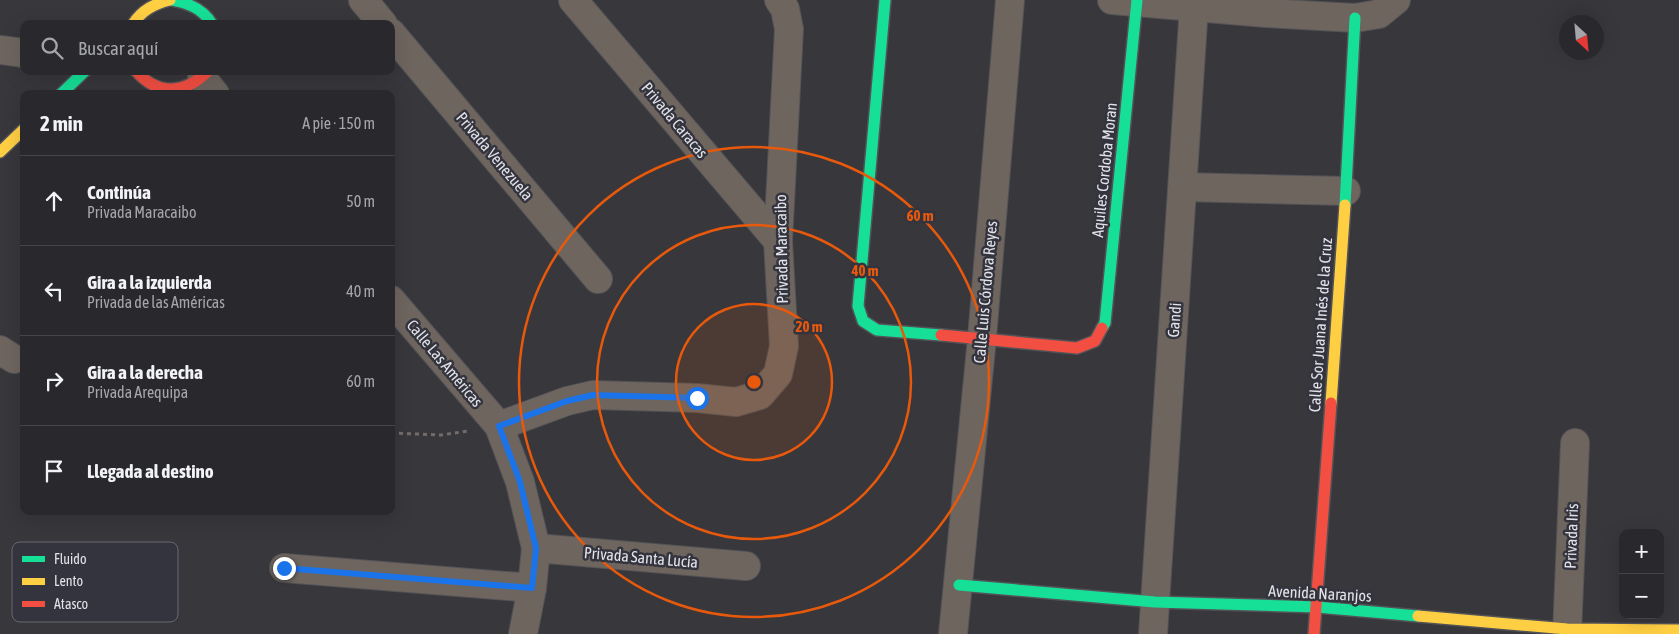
<!DOCTYPE html>
<html lang="es">
<head>
<meta charset="utf-8">
<style>
  :root { --surface:#29292d; --page:#353539; --text:#f1f3f6; --muted:#a5a6aa; --line:#454549 }
  body { margin:0; font-family:"Asap Condensed",sans-serif; background:var(--page); color:var(--text) }
  .controls { position:absolute; right:15px; bottom:15px; display:grid; overflow:hidden; border-radius:10px; box-shadow:0 5px 20px #0002 }
  .controls button { width:45px; height:45px; display:grid; place-items:center; padding:0; border:0; border-bottom:1px solid var(--line); background:var(--surface); color:var(--text); font:25px sans-serif }
  .compass { position:absolute; left:1559px; top:15px; width:45px; height:45px; border-radius:50%; background:var(--surface); box-shadow:0 5px 20px #0002; rotate:154deg }
  .stop { position:absolute; width:15px; height:15px; margin:-11px; border:4px solid #1a73e8; border-radius:50%; background:#fff }
  .stop.end { background:#1a73e8; border-color:#fff; box-shadow:0 1px 5px #0008 }
  .list { margin:0; padding:0; list-style:none }
  h2 { display:flex; justify-content:space-between; align-items:center; height:65px; margin:0; padding:0 20px; font-size:21px }
  h2 small { font-size:16px; font-weight:400; color:var(--muted) }
  .list li { display:grid; grid-template-columns:32px 1fr auto; gap:15px; align-items:center; box-sizing:border-box; height:90px; padding:0 20px; border-top:1px solid var(--line) }
  .list b { display:block; font-size:19px; white-space:nowrap }
  .list p { margin:0; font-size:16px; white-space:nowrap; color:var(--muted) }
  .list em { font-size:16px; font-style:normal; color:var(--muted) }
  .icon { flex:none; width:28px; height:28px; fill:none; stroke:currentColor; stroke-width:2; stroke-linecap:round; stroke-linejoin:round }
  .map { position:relative; flex:none; width:1679px; height:634px; overflow:hidden }
  .search { position:absolute; background:var(--surface); box-shadow:0 5px 20px #0002; left:20px; top:20px; width:375px; height:55px; display:flex; align-items:center; gap:12px; box-sizing:border-box; padding:0 18px; border-radius:10px; color:var(--muted); font-size:19px }
  .panel { position:absolute; background:var(--surface); box-shadow:0 5px 20px #0002; left:20px; top:90px; width:375px; height:425px; border-radius:10px }
  .map>svg:first-child { display:block }
</style>
</head>
<body>
<div class="map">
<svg width="1679" height="634" viewBox="0 0 1679 634">
  <rect width="100%" height="100%" fill="#37373c"/>
  <g fill="none" stroke-linecap="round" stroke-linejoin="round">
    <defs>
      <g id="street">
        <polyline points="363,0 383,24"/>
        <polyline points="573,0 778,241"/>
        <polyline points="1112,0 1266,13 1355,18 1379,14 1396,0"/>
        <polyline points="391,33 598,279"/>
        <polyline points="0,50 24,53"/>
        <polyline points="202,78 215,94"/>
        <polyline points="1183,187 1346,191"/>
        <polyline points="391,300 499,426 520,482 536,548 532,588 523,634"/>
        <polyline points="0,350 14,359"/>
        <polyline points="499,426 567,401 593,395 697,398 736,402 760,395 778,374 784,346 778,241 789,29 785,9 779,0"/>
        <polyline points="536,548 746,566"/>
        <polyline points="284,568 532,588"/>
        <polyline points="953,634 982,338 1010,0"/>
        <polyline points="1153,634 1194,6"/>
        <polyline points="1567,634 1575,443"/>
      </g>
      <g id="fast">
        <path d="M172,0C189,3 203,9 212,24"/>
        <polyline points="885,0 858,306 863,321 877,330 941,335"/>
        <polyline points="61,94 85,71"/>
        <polyline points="1345,205 1355,18"/>
        <polyline points="1102,328 1105,323 1137,0"/>
        <polyline points="959,585 1155,602 1317,607 1418,616"/>
      </g>
      <g id="slow">
        <path d="M133,24C142,10 154,4 170,0"/>
        <polyline points="0,152 24,129"/>
        <polyline points="1331,403 1345,205"/>
        <polyline points="1418,616 1567,629 1679,630"/>
      </g>
      <g id="jam">
        <path d="M136,71C158,96 185,94 208,71"/>
        <polyline points="941,335 1077,348 1095,341 1102,328"/>
        <polyline points="1314,634 1331,403"/>
      </g>
    </defs>
    <use href="#street" stroke="#535357" stroke-width="30"/>
    <use href="#fast" stroke="#535357" stroke-width="14"/>
    <use href="#slow" stroke="#535357" stroke-width="14"/>
    <use href="#jam" stroke="#535357" stroke-width="14"/>
    <polyline stroke="#726d6a" stroke-width="3" stroke-dasharray="4 4" stroke-linecap="butt" points="391,433 441,435 468,431"/>
    <use href="#street" stroke="#6e655f" stroke-width="28"/>
    <use href="#fast" stroke="#16e098" stroke-width="11"/>
    <use href="#slow" stroke="#ffcf43" stroke-width="11"/>
    <use href="#jam" stroke="#f24e42" stroke-width="11"/>
  </g>
  <g fill="none" stroke-linecap="round" stroke-linejoin="round">
    <polyline stroke="#1a73e8" stroke-width="6" points="284,568 532,588 536,548 520,482 499,426 567,401 593,395 697,398"/>
  </g>
  <circle cx="754" cy="382" r="78" fill="#e8590c" fill-opacity=".12"/>
  <g fill="none" stroke="#e8590c" stroke-width="2.5">
    <circle cx="754" cy="382" r="78"/>
    <circle cx="754" cy="382" r="157"/>
    <circle cx="754" cy="382" r="235"/>
  </g>
  <g text-anchor="middle" stroke-width="5" stroke-linejoin="round" paint-order="stroke">
    <g font-size="16" fill="#e2e2e9" stroke="#34343f">
      <text transform="translate(675 120) rotate(50)" y="6">Privada Caracas</text>
      <text transform="translate(495 156) rotate(50)" y="6">Privada Venezuela</text>
      <text transform="translate(1104 170) rotate(-84)" y="6">Aquiles Cordoba Moran</text>
      <text transform="translate(781 249) rotate(-91)" y="6">Privada Maracaibo</text>
      <text transform="translate(985 292) rotate(-85)" y="6">Calle Luis Córdova Reyes</text>
      <text transform="translate(1174 320) rotate(-86)" y="6">Gandi</text>
      <text transform="translate(1320 325) rotate(-86)" y="6">Calle Sor Juana Inés de la Cruz</text>
      <text transform="translate(445 363) rotate(50)" y="6">Calle Las Américas</text>
      <text transform="translate(1571 536) rotate(-88)" y="6">Privada Iris</text>
      <text transform="translate(641 557) rotate(5)" y="6">Privada Santa Lucía</text>
      <text transform="translate(1320 593) rotate(3)" y="6">Avenida Naranjos</text>
    </g>
  </g>
  <rect x="12" y="542" width="166" height="80" rx="8" fill="#34343f" stroke="#686872" stroke-width="1"/>
  <rect x="22" y="556" width="23" height="6" fill="#16e098"/>
  <rect x="22" y="578" width="23" height="7" fill="#ffcf43"/>
  <rect x="22" y="601" width="23" height="6" fill="#f24e42"/>
  <g font-size="14" fill="#e2e2e9">
    <text x="54" y="564">Fluido</text>
    <text x="54" y="586">Lento</text>
    <text x="54" y="609">Atasco</text>
  </g>
  <circle cx="754" cy="382" r="8" fill="#e8590c" stroke="#34343f" stroke-width="2.5"/>
  <g font-size="15" text-anchor="middle" font-weight="bold" fill="#e8590c" stroke="#34343f" stroke-width="5" stroke-linejoin="round" paint-order="stroke">
    <text x="920" y="221">60 m</text>
    <text x="865" y="276">40 m</text>
    <text x="809" y="332">20 m</text>
  </g>
</svg>
<div class="controls">
<button>+</button>
<button>−</button>
</div>
<svg class="compass" viewBox="-18 -18 36 36"><path d="M0-13l5 13h-10z" fill="#e53935"/><path d="M0 13l5-13h-10z" fill="#a5a6aa"/></svg>
<div class="stop" style="left:697px;top:398px"></div>
<div class="stop end" style="left:284px;top:568px"></div>
<div class="search"><svg class="icon" aria-label="search" viewBox="0 0 24 24"><circle cx="10" cy="10" r="6"/><path d="M15 15l6 6"/></svg>Buscar aquí</div>
<section class="panel">
<h2>2 min<small>A pie · 150 m</small></h2>
<ul class="list">
<li><svg class="icon" aria-label="ahead" viewBox="0 0 24 24"><path d="M12 20V5M6 11l6-6 6 6"/></svg><div><b>Continúa</b><p>Privada Maracaibo</p></div><em>50 m</em></li>
<li><svg class="icon" aria-label="left" viewBox="0 0 24 24"><path d="M17 20v-9H6M10 6l-5 5 5 5"/></svg><div><b>Gira a la izquierda</b><p>Privada de las Américas</p></div><em>40 m</em></li>
<li><svg class="icon" aria-label="right" viewBox="0 0 24 24"><path d="M7 20v-9h11M14 6l5 5-5 5"/></svg><div><b>Gira a la derecha</b><p>Privada Arequipa</p></div><em>60 m</em></li>
<li><svg class="icon" aria-label="arrive" viewBox="0 0 24 24"><path d="M6 21V4h12l-3 4 3 4H6"/></svg><div><b>Llegada al destino</b></div></li>
</ul>
</section>
</div>
</body>
</html>
